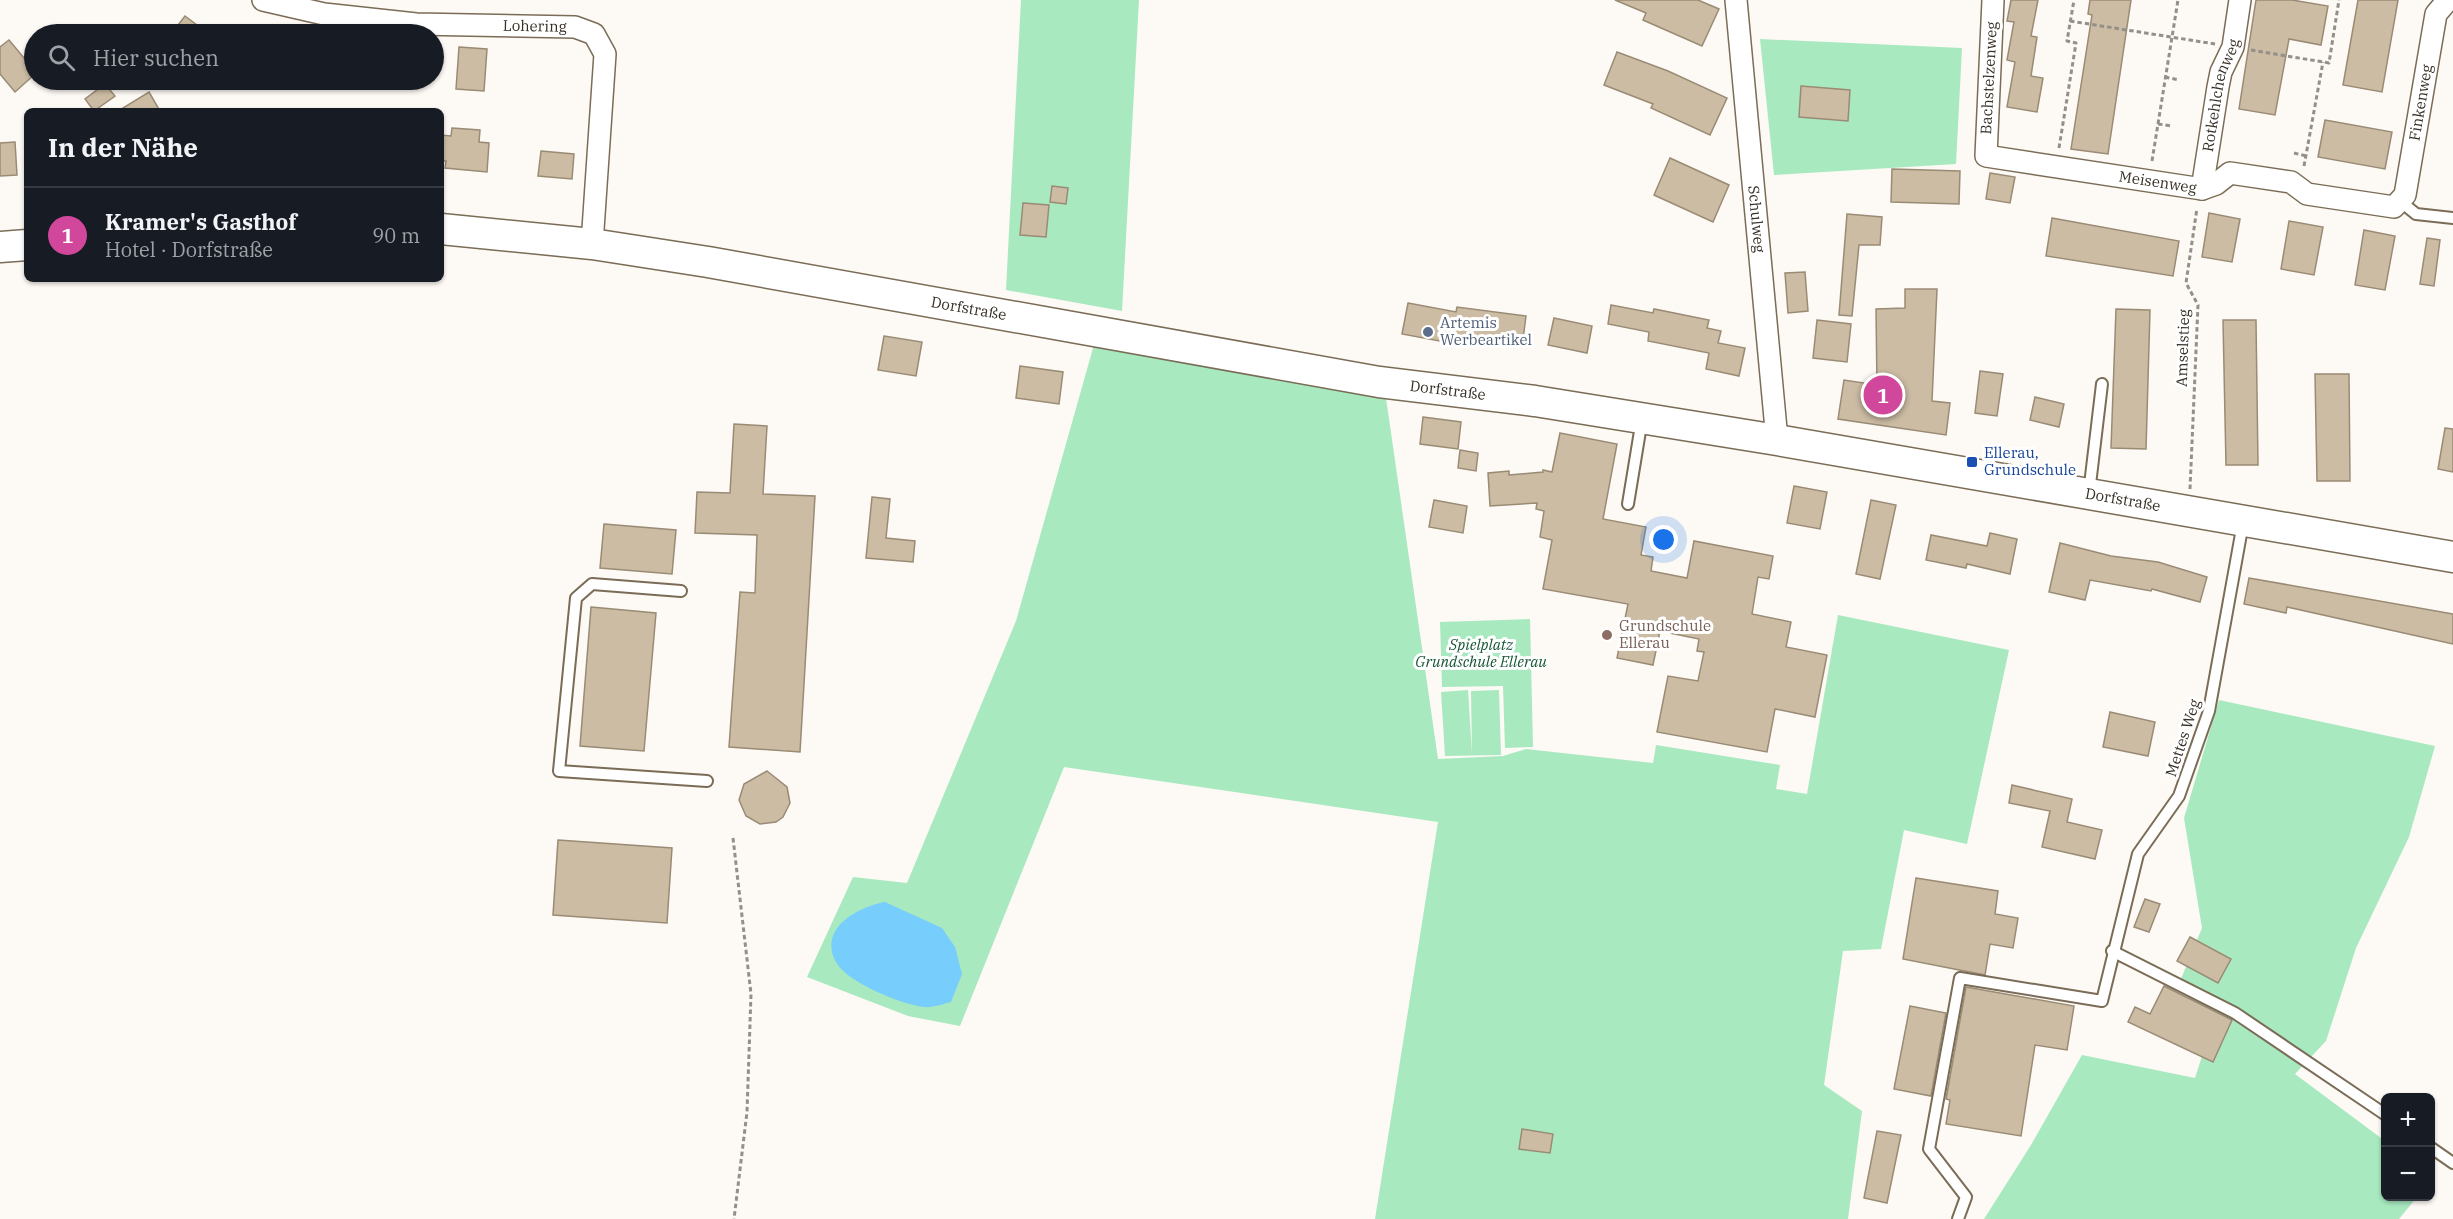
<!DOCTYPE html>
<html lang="de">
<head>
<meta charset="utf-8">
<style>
  :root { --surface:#171b24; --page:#20242c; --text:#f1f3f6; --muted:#9ea1a6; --line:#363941; --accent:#db2777 }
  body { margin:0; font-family:"IBM Plex Serif",serif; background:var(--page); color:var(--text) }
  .controls { position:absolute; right:18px; bottom:18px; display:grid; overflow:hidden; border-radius:9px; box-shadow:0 2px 4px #0004 }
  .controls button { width:54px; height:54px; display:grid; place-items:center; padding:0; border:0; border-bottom:2px solid var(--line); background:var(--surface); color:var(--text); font:30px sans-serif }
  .you { position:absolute; left:1664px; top:540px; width:21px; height:21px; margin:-15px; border:4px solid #fff; border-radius:50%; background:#1a73e8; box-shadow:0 0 0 9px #1a73e833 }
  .badge { display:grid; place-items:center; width:39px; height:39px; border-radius:50%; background:var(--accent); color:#fff; font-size:20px; font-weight:700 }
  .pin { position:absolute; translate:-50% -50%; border:3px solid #fff; box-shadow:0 2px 6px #0006 }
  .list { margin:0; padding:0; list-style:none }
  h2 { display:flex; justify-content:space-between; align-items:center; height:78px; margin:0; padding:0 24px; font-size:26px }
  h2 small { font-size:20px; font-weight:400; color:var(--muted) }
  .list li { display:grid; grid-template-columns:39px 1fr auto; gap:18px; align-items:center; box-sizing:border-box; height:96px; padding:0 24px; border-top:2px solid var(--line) }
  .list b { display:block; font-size:22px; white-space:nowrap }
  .list p { margin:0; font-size:20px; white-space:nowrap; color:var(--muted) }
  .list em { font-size:20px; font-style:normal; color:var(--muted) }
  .icon { flex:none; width:33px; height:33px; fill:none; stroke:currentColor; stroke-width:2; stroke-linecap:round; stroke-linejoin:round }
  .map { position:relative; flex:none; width:2453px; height:1219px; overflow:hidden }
  .search { position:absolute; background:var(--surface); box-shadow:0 2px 4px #0004; left:24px; top:24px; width:420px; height:66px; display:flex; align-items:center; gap:15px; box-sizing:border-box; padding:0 21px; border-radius:33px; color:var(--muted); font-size:22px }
  .panel { position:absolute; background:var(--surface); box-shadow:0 2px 4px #0004; left:24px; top:108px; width:420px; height:174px; border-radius:9px }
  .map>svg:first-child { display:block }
</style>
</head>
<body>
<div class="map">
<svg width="2453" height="1219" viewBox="0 0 2453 1219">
  <rect width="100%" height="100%" fill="#fdf9f4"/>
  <g fill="#a8e9c0">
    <polygon points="1021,0 1139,0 1122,311 1006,290"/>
    <polygon points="1760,39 1962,48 1956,164 1774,175"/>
    <polygon points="1095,341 1385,391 1438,759 1503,756 1526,749 1653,763 1656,745 1780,765 1776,789 1807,794 1838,615 2009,650 1967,844 1904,830 1881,949 1843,951 1824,1085 1862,1111 1848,1219 1375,1219 1438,822 1064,767 960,1026 908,1016 807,977 853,877 907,883 1016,621"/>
    <polygon points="1530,619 1533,747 1505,748 1503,686 1442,687 1440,622"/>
    <polygon points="1468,690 1472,754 1471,691 1499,690 1501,755 1445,756 1441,692"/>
    <polygon points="2219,700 2435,746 2409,837 2356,948 2326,1041 2295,1074 2385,1141 2386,1196 2417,1197 2399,1219 1984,1219 2031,1145 2082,1055 2195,1078 2214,1019 2178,986 2202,928 2184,818"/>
  </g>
  <path fill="#77cdfb" d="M885,902L942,928L955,947L962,974L951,1002C943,1004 932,1008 924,1007C903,1005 846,982 836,962C818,928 858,907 885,902Z"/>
  <g fill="#ccbca4" stroke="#9a8b75" stroke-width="1.5">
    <polygon points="1615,0 1698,0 1719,9 1702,46 1643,20 1646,13"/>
    <polygon points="2011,0 2038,0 2031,36 2037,37 2031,76 2043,78 2037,112 2007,107 2015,62 2007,60 2014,22 2007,21"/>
    <polygon points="2090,0 2131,0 2108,154 2071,149 2092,15 2088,14"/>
    <polygon points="2256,0 2292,0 2328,6 2321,45 2289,39 2275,115 2239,109"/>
    <polygon points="2358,0 2398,0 2382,92 2343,85"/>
    <polygon points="185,16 209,34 171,34"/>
    <polygon points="9,40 34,70 34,75 15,92 0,74 0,47"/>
    <polygon points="459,47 487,49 484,91 456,89"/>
    <polygon points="1617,52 1668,71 1727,98 1710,135 1651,108 1653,104 1604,85"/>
    <polygon points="105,84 115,96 94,111 85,99"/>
    <polygon points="1801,86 1850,90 1848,121 1799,117"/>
    <polygon points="149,92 160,111 118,111"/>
    <polygon points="2325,120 2392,132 2385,169 2318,157"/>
    <polygon points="452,128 480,130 479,142 489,143 487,172 445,168 446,161 441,161 441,135 451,136"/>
    <polygon points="15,142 17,175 0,176 0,143"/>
    <polygon points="541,151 574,154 572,179 538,176"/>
    <polygon points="1670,158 1729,185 1713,222 1654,195"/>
    <polygon points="1892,169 1960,171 1959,204 1891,202"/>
    <polygon points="1990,173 2015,177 2010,203 1986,199"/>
    <polygon points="1052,186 1068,188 1066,204 1050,202"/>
    <polygon points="1023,203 1049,205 1046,237 1020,235"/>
    <polygon points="2209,213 2240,219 2232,262 2202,257"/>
    <polygon points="1847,214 1882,217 1880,245 1859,245 1852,316 1839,315"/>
    <polygon points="2052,218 2179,241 2173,276 2046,256"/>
    <polygon points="2289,221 2323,227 2314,275 2281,269"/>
    <polygon points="2364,230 2395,236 2385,290 2355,285"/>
    <polygon points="2427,238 2440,240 2434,286 2420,284"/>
    <polygon points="1805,272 1808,311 1788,313 1785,273"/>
    <polygon points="1905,289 1937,289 1932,401 1950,403 1946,435 1838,419 1844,380 1877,385 1876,309 1905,308"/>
    <polygon points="1408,303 1456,312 1457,307 1526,316 1522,347 1451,338 1450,343 1402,334"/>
    <polygon points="1611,305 1653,313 1654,309 1709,320 1707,328 1721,331 1718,343 1745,348 1739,376 1706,369 1709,353 1648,341 1649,332 1608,324"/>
    <polygon points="2116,309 2150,310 2146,449 2111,448"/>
    <polygon points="1554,318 1592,326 1587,353 1548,345"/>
    <polygon points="1817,320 1851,324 1847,362 1813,358"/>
    <polygon points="2223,320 2256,320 2258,465 2226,465"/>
    <polygon points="884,336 922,342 916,376 878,370"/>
    <polygon points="1020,366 1063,372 1059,404 1016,398"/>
    <polygon points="1980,371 2003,374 1997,416 1975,413"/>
    <polygon points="2315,374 2349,374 2350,481 2317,481"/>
    <polygon points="2035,397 2064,404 2059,427 2030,420"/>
    <polygon points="1423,417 1461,422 1458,449 1420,444"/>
    <polygon points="734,424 767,426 763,494 815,496 800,752 729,747 740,592 755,593 757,535 695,533 697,492 730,493"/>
    <polygon points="2445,428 2453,429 2453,472 2438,469"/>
    <polygon points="1560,433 1617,444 1603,519 1646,527 1641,555 1653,557 1651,571 1687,578 1694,541 1773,556 1769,579 1758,577 1752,614 1791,622 1786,647 1827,655 1815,717 1775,709 1767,752 1657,732 1668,676 1698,681 1704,652 1697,651 1699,639 1660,631 1653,665 1617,658 1628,604 1543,589 1552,540 1540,537 1544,511 1536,509 1537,503 1490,506 1488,473 1509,471 1509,475 1543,472 1543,470 1552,472"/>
    <polygon points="1460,450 1478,453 1476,471 1458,468"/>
    <polygon points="1794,486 1827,492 1820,529 1787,523"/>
    <polygon points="872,497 890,499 886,538 915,541 913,562 866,558"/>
    <polygon points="1434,500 1467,506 1463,533 1429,527"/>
    <polygon points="1871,500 1896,505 1880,579 1856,574"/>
    <polygon points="604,524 676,530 672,574 600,568"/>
    <polygon points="1990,533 2017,539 2010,574 1967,564 1966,568 1926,560 1931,535 1987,546"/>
    <polygon points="2060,543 2111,556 2158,562 2207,577 2200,602 2152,589 2151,591 2090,580 2085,600 2049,592"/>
    <polygon points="2249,578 2453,614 2453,644 2287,607 2286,613 2244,604"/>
    <polygon points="591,607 656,613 644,751 580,746"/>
    <polygon points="2110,712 2155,722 2148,756 2103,747"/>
    <polygon points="767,771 787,787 790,803 783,817 776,822 760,824 746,816 739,800 744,784"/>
    <polygon points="2012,785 2072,799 2067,822 2102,830 2095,859 2042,847 2050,811 2009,803"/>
    <polygon points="558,840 672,848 667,923 553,915"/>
    <polygon points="1916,878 1998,891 1995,914 2018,918 2013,948 1990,944 1985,975 1903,959"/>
    <polygon points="2145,899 2160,904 2149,932 2134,927"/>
    <polygon points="2190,937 2231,959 2218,983 2177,961"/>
    <polygon points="2164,986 2232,1020 2213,1062 2128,1022 2135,1007 2150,1014"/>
    <polygon points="1966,987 2074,1006 2067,1050 2035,1045 2021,1136 1946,1124 1950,1100 1946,1099"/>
    <polygon points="1910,1006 1946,1013 1931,1096 1894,1089"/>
    <polygon points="1522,1129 1553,1134 1550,1153 1519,1149"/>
    <polygon points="1877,1131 1901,1135 1887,1203 1864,1198"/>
  </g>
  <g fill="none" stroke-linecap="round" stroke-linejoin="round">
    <defs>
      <g id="lane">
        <polyline points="2400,201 2416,214 2453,218"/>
        <polyline points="2089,493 2102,384"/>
        <polyline points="1628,504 1642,419"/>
        <polyline points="681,591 592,584 576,598 559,771 707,781"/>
        <polyline points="2112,951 2235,1013 2386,1115"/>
        <polyline points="2430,1147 2453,1163"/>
        <polyline points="1958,1219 1966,1197 1929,1149 1960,978 2102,1001 2138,854 2179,796 2209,711 2243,523"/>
      </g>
      <g id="street">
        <path id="s1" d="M263,0L324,14L416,24L575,27L594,34L605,54L592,244"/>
        <path id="s2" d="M1736,0L1777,440"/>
        <path id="s3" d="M1993,0L1986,156L2202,189L2216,184L2230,173L2291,182L2307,194L2394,207L2405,195L2436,14L2448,0"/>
        <path id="s4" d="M2202,189L2218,87L2221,72L2233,47L2240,0"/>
      </g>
      <g id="secondary">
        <path id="s5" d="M441,229L592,244L708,262L1379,382L1535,401L1777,440L2453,557"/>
        <polyline points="0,247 27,245"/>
      </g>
    </defs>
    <use href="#lane" stroke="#7a6c56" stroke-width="14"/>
    <use href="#street" stroke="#7a6c56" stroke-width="24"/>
    <use href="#secondary" stroke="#7a6c56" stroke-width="33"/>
    <g stroke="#948f88" stroke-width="3" stroke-dasharray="4.5 3" stroke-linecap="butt">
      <polyline points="2070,21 2215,44"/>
      <polyline points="2251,50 2329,63 2339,0"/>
      <polyline points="2165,77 2179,80"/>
      <polyline points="2158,124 2172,126"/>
      <polyline points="2059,148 2076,43 2067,41 2074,0"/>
      <polyline points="2294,153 2306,156"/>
      <polyline points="2152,161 2178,0"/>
      <polyline points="2304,166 2323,62"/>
      <polyline points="2190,489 2198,305 2186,283 2197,208"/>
      <polyline points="733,838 751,994 747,1112 734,1219"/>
    </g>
    <use href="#lane" stroke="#fff" stroke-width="10"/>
    <use href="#street" stroke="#fff" stroke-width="21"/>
    <use href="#secondary" stroke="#fff" stroke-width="30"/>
  </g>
  <circle fill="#5c6f8a" stroke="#fff" stroke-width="2" cx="1428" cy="332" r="6"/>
  <rect fill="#1a4fb4" stroke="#fff" stroke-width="2" x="1966" y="456" width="12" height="12" rx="3"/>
  <circle fill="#8d6e63" stroke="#fff" stroke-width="2" cx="1607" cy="635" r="6"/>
  <g text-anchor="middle" stroke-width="6" stroke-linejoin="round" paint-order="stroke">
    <g font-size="15" fill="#362f26" stroke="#fff">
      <text dy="5" stroke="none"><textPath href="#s1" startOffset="274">Lohering</textPath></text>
      <text transform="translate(1989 78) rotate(-87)" y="5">Bachstelzenweg</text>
      <text dy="5" stroke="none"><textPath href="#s4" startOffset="96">Rotkehlchenweg</textPath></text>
      <text dy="5" stroke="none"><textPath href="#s3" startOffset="687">Finkenweg</textPath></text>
      <text dy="5" stroke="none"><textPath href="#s3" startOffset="330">Meisenweg</textPath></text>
      <text dy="5" stroke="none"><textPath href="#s2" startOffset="220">Schulweg</textPath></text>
      <text dy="5" stroke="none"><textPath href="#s5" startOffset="534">Dorfstraße</textPath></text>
      <text transform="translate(2183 348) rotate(-88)" y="5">Amselstieg</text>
      <text dy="5" stroke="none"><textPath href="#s5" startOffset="1020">Dorfstraße</textPath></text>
      <text dy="5" stroke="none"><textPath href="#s5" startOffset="1704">Dorfstraße</textPath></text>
      <text transform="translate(2183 738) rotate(-72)" y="5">Mettes Weg</text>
    </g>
    <g font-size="15" fill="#4e5e75" stroke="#fff" text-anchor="start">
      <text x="1440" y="328">Artemis<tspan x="1440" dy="17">Werbeartikel</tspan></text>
    </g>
    <g font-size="15" fill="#164399" stroke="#fff" text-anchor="start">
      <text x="1984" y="458">Ellerau,<tspan x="1984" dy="17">Grundschule</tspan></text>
    </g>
    <g font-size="15" fill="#785e54" stroke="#fff" text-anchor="start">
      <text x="1619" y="631">Grundschule<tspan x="1619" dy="17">Ellerau</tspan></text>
    </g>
    <g font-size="15" font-style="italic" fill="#185535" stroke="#fff">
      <text x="1481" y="650">Spielplatz<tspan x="1481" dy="17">Grundschule Ellerau</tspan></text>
    </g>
  </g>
</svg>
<div class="controls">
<button>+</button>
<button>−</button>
</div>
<div class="you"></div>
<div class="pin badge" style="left:1883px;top:395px;background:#d1479c">1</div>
<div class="search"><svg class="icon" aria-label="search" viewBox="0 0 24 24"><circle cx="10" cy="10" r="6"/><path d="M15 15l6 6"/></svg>Hier suchen</div>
<section class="panel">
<h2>In der Nähe<small></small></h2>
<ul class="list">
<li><span class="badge" style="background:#d1479c">1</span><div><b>Kramer's Gasthof</b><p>Hotel · Dorfstraße</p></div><em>90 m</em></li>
</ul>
</section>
</div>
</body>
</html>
